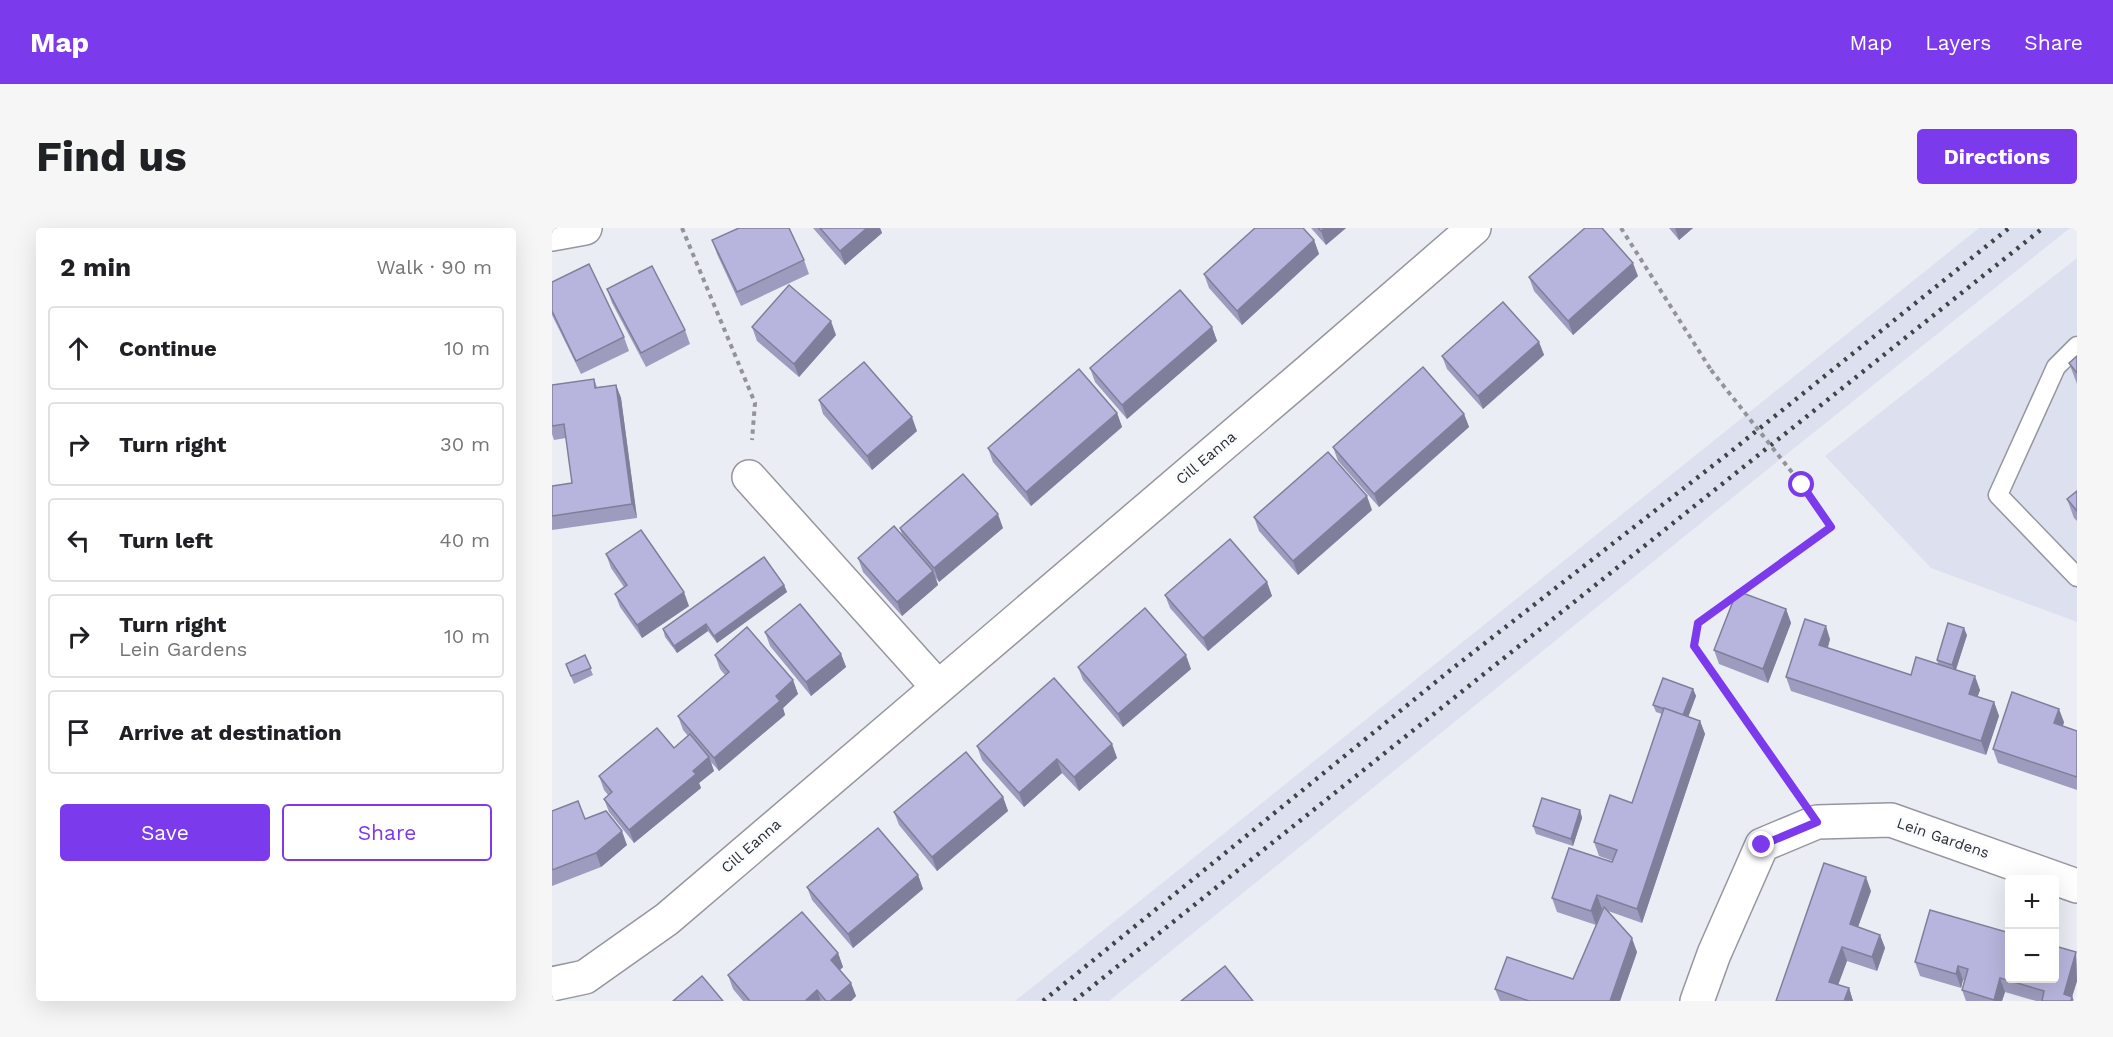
<!DOCTYPE html>
<html lang="en">
<head>
<meta charset="utf-8">
<style>
  :root { --surface:#fff; --page:#f6f6f6; --text:#202124; --muted:#757577; --line:#e0e0e0; --accent:#7c3aed }
  body { margin:0; font-family:"Work Sans",sans-serif; background:var(--page); color:var(--text) }
  .controls { position:absolute; right:18px; bottom:18px; display:grid; overflow:hidden; border-radius:6px; box-shadow:0 6px 24px #0002 }
  .controls button { width:54px; height:54px; display:grid; place-items:center; padding:0; border:0; border-bottom:2px solid var(--line); background:var(--surface); color:var(--text); font:30px sans-serif }
  .stop { position:absolute; width:18px; height:18px; margin:-14px; border:4px solid #7c3aed; border-radius:50%; background:#fff }
  .stop.end { background:#7c3aed; border-color:#fff; box-shadow:0 2px 6px #0008 }
  .list { margin:0; padding:0; list-style:none }
  h2 { display:flex; justify-content:space-between; align-items:center; height:78px; margin:0; padding:0 24px; font-size:26px }
  h2 small { font-size:20px; font-weight:400; color:var(--muted) }
  .list li { display:grid; grid-template-columns:39px 1fr auto; gap:18px; align-items:center; box-sizing:border-box; height:84px; margin:0 12px 12px; padding:0 12px; border:2px solid var(--line); border-radius:6px }
  .list b { display:block; font-size:22px; white-space:nowrap }
  .list p { margin:0; font-size:20px; white-space:nowrap; color:var(--muted) }
  .list em { font-size:20px; font-style:normal; color:var(--muted) }
  .actions { display:flex; gap:12px; padding:18px 24px }
  .actions a { flex:1; padding:14px 0; border:2px solid var(--accent); border-radius:6px; text-align:center; font-size:21px; color:var(--accent) }
  .actions .main { background:var(--accent); color:#fff }
  .icon { flex:none; width:33px; height:33px; fill:none; stroke:currentColor; stroke-width:2; stroke-linecap:round; stroke-linejoin:round }
  .map { position:relative; flex:none; width:1525px; height:773px; overflow:hidden; border-radius:6px }
  header { display:flex; align-items:center; gap:36px; box-sizing:border-box; height:84px; padding:0 30px; background:var(--accent); color:#fff }
  header strong { font-size:28px }
  nav { display:flex; gap:33px; margin-inline-start:auto; font-size:21px }
  .intro { display:flex; align-items:center; justify-content:space-between; box-sizing:border-box; height:144px; padding:0 36px }
  h1 { margin:0; font-size:42px }
  .button { padding:15px 27px; border-radius:6px; background:var(--accent); color:#fff; font-size:21px; font-weight:700 }
  main { display:flex; gap:36px; padding:0 36px }
  aside { flex:1; background:var(--surface); border-radius:6px; box-shadow:0 6px 24px #0002 }
  .map>svg:first-child { display:block }
</style>
</head>
<body>
<header>
<strong>Map</strong>
<nav><a>Map</a><a>Layers</a><a>Share</a></nav>
</header>
<div class="intro"><h1>Find us</h1><a class="button">Directions</a></div>
<main>
<aside>
<h2>2 min<small>Walk · 90 m</small></h2>
<ul class="list">
<li><svg class="icon" aria-label="ahead" viewBox="0 0 24 24"><path d="M12 20V5M6 11l6-6 6 6"/></svg><div><b>Continue</b></div><em>10 m</em></li>
<li><svg class="icon" aria-label="right" viewBox="0 0 24 24"><path d="M7 20v-9h11M14 6l5 5-5 5"/></svg><div><b>Turn right</b></div><em>30 m</em></li>
<li><svg class="icon" aria-label="left" viewBox="0 0 24 24"><path d="M17 20v-9H6M10 6l-5 5 5 5"/></svg><div><b>Turn left</b></div><em>40 m</em></li>
<li><svg class="icon" aria-label="right" viewBox="0 0 24 24"><path d="M7 20v-9h11M14 6l5 5-5 5"/></svg><div><b>Turn right</b><p>Lein Gardens</p></div><em>10 m</em></li>
<li><svg class="icon" aria-label="arrive" viewBox="0 0 24 24"><path d="M6 21V4h12l-3 4 3 4H6"/></svg><div><b>Arrive at destination</b></div></li>
</ul>
<div class="actions"><a class="main">Save</a><a>Share</a></div>
</aside>
<div class="map">
<svg width="1525" height="773" viewBox="0 0 1525 773">
  <rect width="100%" height="100%" fill="#ebedf5"/>
  <g fill="#dce0ef">
    <polygon points="1427,0 1518,0 1196,257 557,773 463,773"/>
    <polygon points="1525,30 1525,394 1379,340 1273,228"/>
  </g>
  <g fill="none" stroke-linecap="round" stroke-linejoin="round">
    <defs>
      <polyline id="service" points="1525,118 1504,139 1446,267 1525,349"/>
      <g id="minor">
        <polyline points="0,6 33,0"/>
        <polyline points="197,249 385,458"/>
        <polyline points="0,756 33,749 115,691 758,142 922,0"/>
        <polyline points="1145,773 1162,726 1210,617 1265,594 1339,592 1525,658"/>
      </g>
    </defs>
    <use href="#service" stroke="#95969e" stroke-width="21"/>
    <use href="#minor" stroke="#95969e" stroke-width="36"/>
    <g stroke="#93949a" stroke-width="4" stroke-dasharray="4.5 4.5" stroke-linecap="butt">
      <polyline points="130,0 203,175 200,212"/>
      <polyline points="1069,0 1159,142"/>
      <polyline points="1242,562 1142,419 1146,395 1279,299 1250,257"/>
    </g>
    <use href="#service" stroke="#fff" stroke-width="18"/>
    <use href="#minor" stroke="#fff" stroke-width="33"/>
    <g stroke="#424347" stroke-width="4.5" stroke-dasharray="3 6" stroke-linecap="butt">
      <polyline points="491,773 901,440 1177,225 1457,0"/>
      <polyline points="522,773 1491,0"/>
    </g>
    <polyline stroke="#93949a" stroke-width="4" stroke-dasharray="4.5 4.5" stroke-linecap="butt" points="1159,142 1250,257"/>
  </g>
  <g fill="#9d9cbe">
    <polygon points="261,0 328,0 330,5 293,37"/>
    <polygon points="759,0 794,0 774,17"/>
    <polygon points="1117,0 1141,0 1127,12"/>
    <polygon points="160,12 252,32 257,46 189,78 165,26"/>
    <polygon points="762,12 767,26 690,97 657,60 652,46"/>
    <polygon points="1086,48 1021,107 982,63 977,49"/>
    <polygon points="0,54 72,109 77,123 29,146 0,87"/>
    <polygon points="55,61 133,102 138,116 94,139 60,75"/>
    <polygon points="200,99 284,107 247,149 205,113"/>
    <polygon points="660,99 665,113 575,191 543,154 538,140"/>
    <polygon points="987,114 992,127 931,181 895,141 890,128"/>
    <polygon points="1525,128 1525,156 1517,135"/>
    <polygon points="42,151 45,159 64,157 69,170 85,290 0,302 0,258 20,255 14,210 2,212 0,206 0,157"/>
    <polygon points="267,172 365,203 320,242 271,186"/>
    <polygon points="565,185 570,199 479,278 441,234 436,220"/>
    <polygon points="912,186 917,199 827,279 786,233 781,219"/>
    <polygon points="1525,263 1525,293 1522,290 1515,271"/>
    <polygon points="820,282 746,347 707,303 702,289"/>
    <polygon points="348,300 451,300 387,354 384,350 386,357 350,388 311,344 306,330 350,307"/>
    <polygon points="54,326 137,378 90,410 68,379 63,366 72,359 59,340"/>
    <polygon points="715,354 720,368 656,423 618,380 613,367"/>
    <polygon points="232,357 235,364 165,415 156,403 125,425 113,409 111,401"/>
    <polygon points="1234,381 1239,395 1216,455 1167,436 1162,422"/>
    <polygon points="213,404 289,426 294,439 259,468 218,418"/>
    <polygon points="1415,407 1404,442 1428,462 1425,469 1442,474 1447,488 1434,527 1239,463 1234,449 1278,411 1276,420 1359,447 1386,436 1385,432"/>
    <polygon points="33,427 41,447 22,456 14,436"/>
    <polygon points="163,427 241,452 246,466 231,480 233,487 167,543 159,534 162,543 147,555 149,560 82,615 57,584 52,571 56,567 52,562 47,548 122,520 136,508 131,502 126,488 173,447 168,441"/>
    <polygon points="526,439 639,441 571,499 531,452"/>
    <polygon points="1141,461 1144,468 1136,489 1148,493 1153,506 1090,695 1056,683 1085,724 1068,773 948,773 943,761 1021,751 1044,697 1005,684 1000,670 1060,634 1061,633 1047,628 1042,614 1080,575 1110,486 1104,484 1101,477"/>
    <polygon points="1512,494 1511,498 1525,503 1525,562 1446,535 1441,521"/>
    <polygon points="560,516 565,530 527,563 510,545 472,579 430,532 425,518"/>
    <polygon points="451,569 456,583 385,643 347,597 342,584"/>
    <polygon points="1028,582 1030,590 1021,618 984,606 981,598"/>
    <polygon points="0,583 33,591 75,617 49,639 0,658"/>
    <polygon points="366,647 371,661 301,720 260,672 255,659"/>
    <polygon points="1319,663 1306,699 1328,707 1333,720 1325,743 1295,733 1286,757 1297,760 1301,773 1224,773"/>
    <polygon points="1524,724 1525,753 1520,769 1522,773 1484,773 1453,764 1450,773 1414,773 1410,762 1413,753 1411,752 1409,760 1368,748 1363,734"/>
    <polygon points="286,725 291,739 288,742 299,755 304,768 299,773 191,773 181,761 176,747"/>
  </g>
  <g fill="#807f9b">
    <polygon points="315,0 328,0 330,5 293,37 288,23"/>
    <polygon points="773,0 794,0 774,17 769,3"/>
    <polygon points="1123,0 1141,0 1127,12"/>
    <polygon points="762,12 767,26 690,97 685,83"/>
    <polygon points="1081,35 1086,48 1021,107 1016,93"/>
    <polygon points="279,93 284,107 247,149 242,136"/>
    <polygon points="660,99 665,113 575,191 570,177"/>
    <polygon points="987,114 992,127 931,181 926,168"/>
    <polygon points="64,157 69,170 85,290 80,276"/>
    <polygon points="565,185 570,199 479,278 474,264"/>
    <polygon points="912,186 917,199 827,279 822,266"/>
    <polygon points="360,189 365,203 320,242 315,228"/>
    <polygon points="815,268 820,282 746,347 741,333"/>
    <polygon points="446,286 451,300 387,354 382,340"/>
    <polygon points="381,343 386,357 350,388 345,374"/>
    <polygon points="715,354 720,368 656,423 651,410"/>
    <polygon points="232,357 235,364 165,415 162,408"/>
    <polygon points="132,364 137,378 90,410 85,397"/>
    <polygon points="1234,381 1239,395 1216,455 1211,441"/>
    <polygon points="154,396 156,403 125,425 122,418"/>
    <polygon points="1274,398 1278,411 1272,431 1267,417"/>
    <polygon points="1412,400 1415,407 1403,444 1400,437"/>
    <polygon points="289,426 294,439 259,468 254,454"/>
    <polygon points="634,427 639,441 571,499 566,486"/>
    <polygon points="1423,448 1428,462 1422,479 1417,466"/>
    <polygon points="241,452 246,466 231,480 233,487 167,543 162,530 224,468"/>
    <polygon points="1141,461 1144,468 1134,495 1131,488"/>
    <polygon points="1442,474 1447,488 1434,527 1429,513"/>
    <polygon points="1507,481 1512,494 1507,509 1502,495"/>
    <polygon points="1148,493 1153,506 1090,695 1085,681"/>
    <polygon points="560,516 565,530 527,563 522,549"/>
    <polygon points="157,529 162,543 147,555 149,560 82,615 77,602 141,543"/>
    <polygon points="505,531 510,545 472,579 467,565"/>
    <polygon points="451,569 456,583 385,643 380,629"/>
    <polygon points="1028,582 1030,590 1021,618 1019,611"/>
    <polygon points="70,603 75,617 49,639 44,625"/>
    <polygon points="366,647 371,661 301,720 296,706"/>
    <polygon points="1314,649 1319,663 1302,710 1298,696"/>
    <polygon points="1045,667 1050,681 1044,697 1039,683"/>
    <polygon points="1328,707 1333,720 1325,743 1320,729"/>
    <polygon points="1080,710 1085,724 1068,773 1058,773"/>
    <polygon points="1290,719 1295,733 1282,768 1277,754"/>
    <polygon points="1524,724 1525,753 1520,769 1522,773 1515,773 1512,766"/>
    <polygon points="286,725 291,739 284,745 279,732"/>
    <polygon points="1406,738 1411,752 1409,760 1404,746"/>
    <polygon points="1448,750 1453,764 1450,773 1442,773"/>
    <polygon points="299,755 304,768 299,773 278,773"/>
    <polygon points="1297,760 1301,773 1292,773"/>
    <polygon points="265,762 269,773 253,773"/>
  </g>
  <g fill="#b7b5dd" stroke="#807f9b" stroke-width="1.5">
    <polygon points="187,0 237,0 252,32 185,64 160,12"/>
    <polygon points="268,0 315,0 288,23"/>
    <polygon points="703,0 751,0 762,12 685,83 652,46"/>
    <polygon points="766,0 773,0 769,3"/>
    <polygon points="1033,0 1050,0 1081,35 1016,93 977,49"/>
    <polygon points="37,36 72,109 24,133 0,83 0,54"/>
    <polygon points="100,38 133,102 89,125 55,61"/>
    <polygon points="237,57 279,93 242,136 200,99"/>
    <polygon points="628,62 660,99 570,177 538,140"/>
    <polygon points="951,74 987,114 926,168 890,128"/>
    <polygon points="1525,128 1525,145 1517,135"/>
    <polygon points="312,134 360,189 315,228 267,172"/>
    <polygon points="871,139 912,186 822,266 781,219"/>
    <polygon points="527,141 565,185 474,264 436,220"/>
    <polygon points="42,151 43,160 64,157 80,276 0,288 0,258 20,255 12,196 0,198 0,157"/>
    <polygon points="776,224 815,268 741,333 702,289"/>
    <polygon points="411,246 446,286 382,340 348,300"/>
    <polygon points="1525,263 1525,283 1515,271"/>
    <polygon points="342,298 381,343 345,374 306,330"/>
    <polygon points="89,302 132,364 85,397 63,366 75,357 54,326"/>
    <polygon points="678,311 715,354 651,410 613,367"/>
    <polygon points="212,329 232,357 162,408 154,396 122,418 111,401"/>
    <polygon points="1185,363 1234,381 1211,441 1162,422"/>
    <polygon points="248,376 289,426 254,454 213,404"/>
    <polygon points="593,380 634,427 566,486 526,439"/>
    <polygon points="1253,391 1274,398 1267,417 1359,447 1364,429 1423,448 1417,466 1442,474 1429,513 1234,449"/>
    <polygon points="1396,395 1412,400 1400,437 1385,432"/>
    <polygon points="195,399 241,452 224,468 228,473 162,530 126,488 177,444 163,427"/>
    <polygon points="33,427 39,440 19,448 14,436"/>
    <polygon points="502,450 560,516 522,549 505,531 467,565 425,518"/>
    <polygon points="1111,450 1141,461 1131,487 1101,477"/>
    <polygon points="1460,464 1507,481 1502,495 1525,503 1525,549 1441,521"/>
    <polygon points="1112,480 1148,493 1085,681 1045,667 1039,683 1000,670 1017,620 1060,634 1065,622 1042,614 1058,567 1080,575"/>
    <polygon points="105,500 122,520 138,506 157,529 141,543 144,546 77,602 52,571 60,564 47,548"/>
    <polygon points="414,524 451,569 380,629 342,584"/>
    <polygon points="990,570 1028,582 1019,611 981,598"/>
    <polygon points="26,573 33,591 54,583 70,603 44,625 0,642 0,583"/>
    <polygon points="326,600 366,647 296,706 255,659"/>
    <polygon points="1272,635 1314,649 1298,696 1328,707 1320,729 1290,719 1277,754 1297,760 1292,773 1224,773"/>
    <polygon points="1052,679 1080,710 1058,773 977,773 943,761 955,729 1021,751"/>
    <polygon points="1378,682 1458,705 1458,750 1503,750 1503,718 1524,724 1512,766 1520,769 1519,773 1490,773 1492,763 1448,750 1442,772 1410,762 1416,741 1406,738 1404,746 1363,734"/>
    <polygon points="250,684 286,725 279,732 299,755 278,773 274,773 265,762 253,773 198,773 176,747"/>
    <polygon points="673,738 701,773 629,773"/>
    <polygon points="150,748 171,773 121,773"/>
  </g>
  <g fill="none" stroke-linecap="round" stroke-linejoin="round">
    <polyline stroke="#7c3aed" stroke-width="8" points="1210,617 1265,594 1142,418 1146,395 1279,299 1250,257"/>
  </g>
  <g text-anchor="middle" stroke-width="6" stroke-linejoin="round" paint-order="stroke">
    <g font-size="15" fill="#2b2c2f" stroke="#fafbfe">
      <text transform="translate(654 230) rotate(-40)" y="5">Cill Eanna</text>
      <text transform="translate(1391 610) rotate(19)" y="5">Lein Gardens</text>
      <text transform="translate(199 618) rotate(-41)" y="5">Cill Eanna</text>
    </g>
  </g>
</svg>
<div class="controls">
<button>+</button>
<button>−</button>
</div>
<div class="stop" style="left:1250px;top:257px"></div>
<div class="stop end" style="left:1210px;top:617px"></div>
</div>
</main>
</body>
</html>
